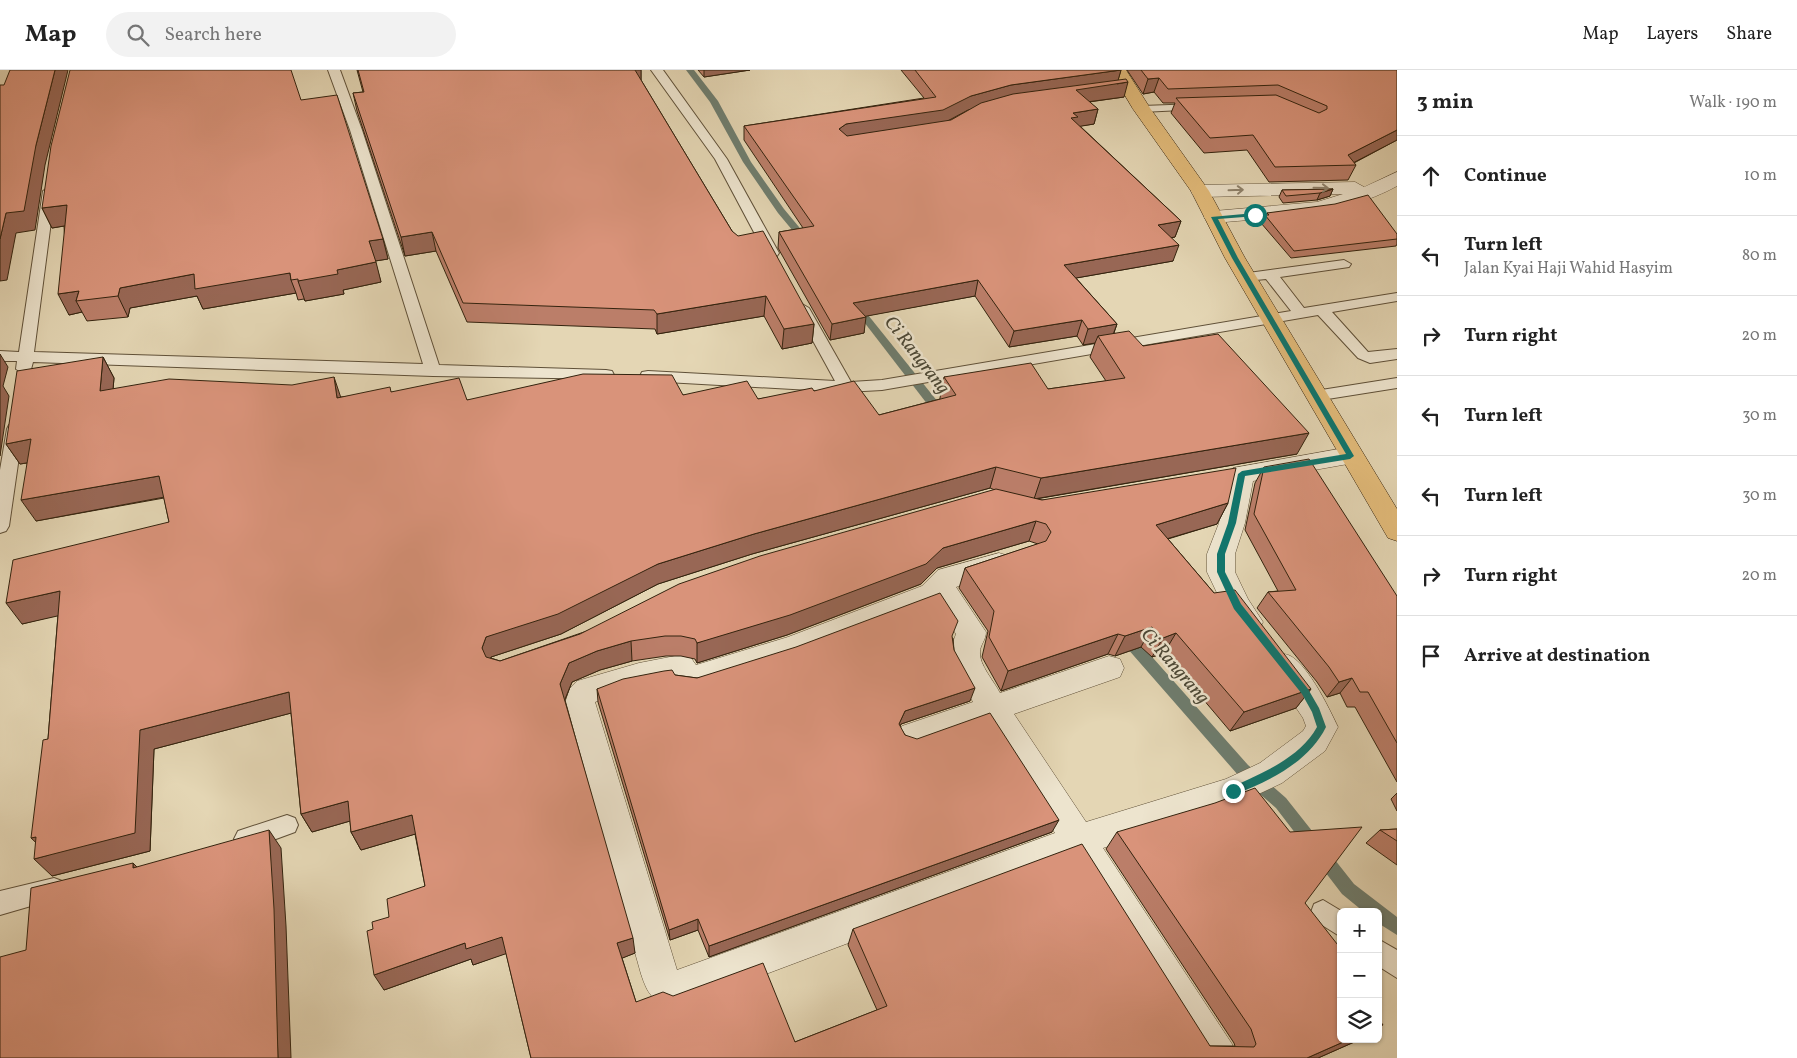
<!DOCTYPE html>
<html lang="en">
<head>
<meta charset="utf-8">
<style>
  :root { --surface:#fff; --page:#f2f2f2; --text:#222; --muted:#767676; --line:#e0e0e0 }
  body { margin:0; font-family:Vollkorn,serif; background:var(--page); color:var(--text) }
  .controls { position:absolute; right:15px; bottom:15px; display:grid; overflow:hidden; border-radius:8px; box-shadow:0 1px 4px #0004 }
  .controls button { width:45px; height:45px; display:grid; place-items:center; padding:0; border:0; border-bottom:1px solid var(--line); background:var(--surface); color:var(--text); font:25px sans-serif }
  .stop { position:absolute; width:15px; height:15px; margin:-11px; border:4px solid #0f766e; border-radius:50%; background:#fff }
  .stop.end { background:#0f766e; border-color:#fff; box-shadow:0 1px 5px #0008 }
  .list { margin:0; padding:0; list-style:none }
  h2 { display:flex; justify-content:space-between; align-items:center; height:65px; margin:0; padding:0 20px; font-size:21px }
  h2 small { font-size:16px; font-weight:400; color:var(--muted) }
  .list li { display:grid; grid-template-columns:32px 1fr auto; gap:15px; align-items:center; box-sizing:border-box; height:80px; padding:0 20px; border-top:1px solid var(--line) }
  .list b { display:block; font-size:19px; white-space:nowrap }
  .list p { margin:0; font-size:16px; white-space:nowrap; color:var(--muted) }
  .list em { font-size:16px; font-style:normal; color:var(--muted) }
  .icon { flex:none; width:28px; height:28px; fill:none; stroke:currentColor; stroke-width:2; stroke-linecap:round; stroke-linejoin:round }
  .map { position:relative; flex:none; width:1397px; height:988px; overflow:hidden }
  header { display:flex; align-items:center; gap:30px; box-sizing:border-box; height:70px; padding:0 25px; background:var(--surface); border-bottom:1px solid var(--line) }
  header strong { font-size:24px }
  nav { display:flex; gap:28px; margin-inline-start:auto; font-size:18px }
  .search { width:350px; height:45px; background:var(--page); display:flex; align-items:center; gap:12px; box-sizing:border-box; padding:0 18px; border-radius:28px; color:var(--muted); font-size:19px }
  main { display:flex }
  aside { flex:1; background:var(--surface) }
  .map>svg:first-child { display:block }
</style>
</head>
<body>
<header>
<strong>Map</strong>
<div class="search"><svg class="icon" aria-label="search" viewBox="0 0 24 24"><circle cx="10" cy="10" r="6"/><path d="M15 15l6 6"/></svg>Search here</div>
<nav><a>Map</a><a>Layers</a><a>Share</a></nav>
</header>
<main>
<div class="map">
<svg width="1397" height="988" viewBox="0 0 1397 988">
  <rect width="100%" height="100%" fill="#e4d6b4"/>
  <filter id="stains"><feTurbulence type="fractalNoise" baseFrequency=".004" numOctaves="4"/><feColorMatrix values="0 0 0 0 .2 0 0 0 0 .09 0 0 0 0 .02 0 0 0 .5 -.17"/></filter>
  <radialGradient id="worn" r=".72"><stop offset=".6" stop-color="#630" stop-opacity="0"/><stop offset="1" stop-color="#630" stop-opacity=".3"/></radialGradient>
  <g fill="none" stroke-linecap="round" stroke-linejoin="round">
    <g fill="#6e7d6f" fill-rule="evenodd">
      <polygon points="686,0 694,0 718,31 751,92 784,139 809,169 809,173 803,173 778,143 743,92 710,32"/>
      <polygon points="857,234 860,235 946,342 947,345 946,348 938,348 854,239 854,235"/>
      <polygon points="1125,561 1130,562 1248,695 1286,728 1354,814 1397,847 1397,865 1378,853 1378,842 1364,842 1342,824 1276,738 1238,705 1120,570 1118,566 1120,562"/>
    </g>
    <defs>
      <g id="service">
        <polygon points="328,0 340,0 362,60 439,295 606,300 612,301 614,305 612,309 433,306 33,292 30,303 24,304 16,299 17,291 0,291 0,281 19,282 43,121 49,117 55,121 34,282 423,294 350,60"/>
        <polygon points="651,0 663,0 727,89 779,183 777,186 767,186 765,183 715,89"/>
        <polygon points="1198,34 1202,35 1202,39 1142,42 1136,39 1142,36"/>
        <polygon points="1344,190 1351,194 1349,197 1280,207 1304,238 1397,223 1397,231 1332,242 1368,282 1397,279 1397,289 1370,293 1358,288 1318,245 882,320 846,322 648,311 642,310 640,306 642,302 648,301 835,311 795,238 802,234 809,238 851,312 882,310 1291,241 1266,209 1246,211 1239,207 1241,204"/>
        <polygon points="1397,308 1397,318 1315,331 1309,330 1307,326 1309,322 1315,321"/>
        <polygon points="15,353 21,355 23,359 9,456 6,461 0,463 0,400 7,359 9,355"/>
        <polygon points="287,745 295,748 298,755 295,762 246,780 238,777 234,769 238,761"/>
        <polygon points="54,808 62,811 66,819 62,827 0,845 0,821"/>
        <polygon points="1323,830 1343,842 1341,842 1341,867 1314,850 1311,842 1314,834"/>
        <polygon points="1378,869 1397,880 1397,908 1378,896"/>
      </g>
      <g id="minor">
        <path d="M1397,102V116C1341,147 1276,147 1214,153L1207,151L1204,147L1207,143L1214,141L1317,132L1343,124L1200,127L1193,125L1191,121L1193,117L1200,115L1355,112L1364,117Z"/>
        <polygon points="1350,377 1359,380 1363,386 1359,392 1253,411 1245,453 1235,484 1235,502 1248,529 1263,552 1259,560 1249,563 1239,560 1227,544 1207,502 1207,484 1219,453 1229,404 1233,398"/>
        <path d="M999,483L1009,486L1013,493L1009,500L956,517L986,562C986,570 980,575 980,582C979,595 994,611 1000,623L1109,586L1120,589L1124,598L1120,607L1014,644L1086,752L1226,709L1260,693L1303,661L1306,656L1303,648L1268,596L1272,587C1276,586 1280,584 1284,584C1304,585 1330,640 1338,657L1325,681L1282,713L1233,736L1103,778L1232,974L1237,988H1196L1072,789L673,939C652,930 648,925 641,904L565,633L570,618L577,611L639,593L680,585L691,588L696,595L788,567L922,516L938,500ZM937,534L956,564L950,580L952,593L973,632L902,656L897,666L902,676L913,680L986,654L1055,763L677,900L595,632L639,617L673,611L676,616L696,619L794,589Z"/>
      </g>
      <polygon id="primary" points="1110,0 1126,0 1150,38 1209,121 1245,188 1397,439 1397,471 1388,468 1225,188 1191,121 1133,39"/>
    </defs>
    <use href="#service" stroke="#5f5038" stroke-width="2"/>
    <use href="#minor" stroke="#5f5038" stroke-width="1"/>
    <use href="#primary" stroke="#33230e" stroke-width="1"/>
    <use href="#service" fill="#ede4ce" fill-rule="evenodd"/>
    <use href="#minor" fill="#ede4ce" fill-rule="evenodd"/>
    <use href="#primary" fill="#e2bb7a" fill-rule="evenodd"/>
  </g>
  <g fill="#bb7e69" stroke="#33230e" fill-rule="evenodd">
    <polygon points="357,0 641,0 641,10 732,161 814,254 812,273 782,279 764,246 657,264 655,259 467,252 436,181 405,186 357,41 353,23 363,22"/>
    <polygon points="698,0 750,0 704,7"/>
    <path d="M901,0H1121L1118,10L1124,27L1089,32L1098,39L1094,54L1080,56L1181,151L1175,167L1171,168L1173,191L1076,208L1117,254L1114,263L1143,276L1297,384L1036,429L1042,430L1228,433L1217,454L1168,469L1214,523L1311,619L1296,638L1230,661L1164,583L1152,587L1141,577L1115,586L1108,584L1001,621L982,587L988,561L959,518L965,498L1038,474L1029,471L937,498L921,514L787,565L697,593L695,589L681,586H666L632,591L600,600L572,612L565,630L635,883L622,888L636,932L795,972L877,940L848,875L853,859L1210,976H1235L1234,973L1106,779L1117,762L1305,833L1341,969H1361L1318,988H531L506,883L473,895L471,889L384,920L373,859L389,847L425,816L415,764L361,780L351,762L350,751L312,762L301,744L291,643L154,679L150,781L52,806L48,669L58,545L22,554L169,452L164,428L36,451L27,393L20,394L6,374L103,287L114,308L113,319L341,327L391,322L467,330L683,325L758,329L814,321L879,345L940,329V328L944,307L1048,319L1106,311L1090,287L1095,273L1083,275L1077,266L1009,277L975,226L865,246L864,263L830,270L778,178L779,162L803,158L744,70V56L924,28ZM990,418L995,420L500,591L491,588V587L561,564L658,514L752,484Z"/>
    <polygon points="1127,0 1397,0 1397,70 1354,93 1356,95 1348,110 1269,112 1247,80 1204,83 1171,43 1175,33 1163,33 1154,22 1143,24"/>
    <polygon points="301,30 383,169 388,189 375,191 381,212 343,220 344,224 305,231 304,229 298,230 296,223 203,239 197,226 130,238 128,247 87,251 82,242 69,245 64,156 52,158 42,138"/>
    <polygon points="1333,119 1330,126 1317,130 1283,133 1279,127 1282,120"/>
    <polygon points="1267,143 1397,164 1397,174 1396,176 1291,188 1261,153 1265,145 1266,145"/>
    <polygon points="1264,397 1397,526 1397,712 1355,637 1347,637 1340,623 1327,627 1317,612 1257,538 1268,522 1278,521 1245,460 1255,413"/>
    <polygon points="953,568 954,580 970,631 901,654 900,657 905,665 1052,762 709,887 698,860 670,870 598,632 597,619 675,605 697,608"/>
    <polygon points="1397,723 1397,741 1391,729"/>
    <polygon points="1397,759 1397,795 1366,773 1380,760"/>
  </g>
  <g fill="#986755" stroke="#33230e">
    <polygon points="55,0 68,0 45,95 35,160 16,163 7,210 0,211 0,169 6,143 36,75"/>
    <polygon points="634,0 641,0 641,14"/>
    <polygon points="704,0 750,0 704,7"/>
    <polygon points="1121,0 1117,14 1128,12 1124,27 1072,34 968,40 940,55 845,69 839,59 846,54 971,26 1011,15"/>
    <polygon points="1159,8 1154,22 1143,24 1148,9"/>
    <polygon points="1098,39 1094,54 1076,57 1071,48 1073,43"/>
    <polygon points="1397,60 1397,70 1349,95 1348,85"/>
    <polygon points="1333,119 1330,126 1317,130 1320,123"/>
    <polygon points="67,135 76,154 52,158 42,138"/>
    <polygon points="1181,151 1175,167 1152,171 1158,155"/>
    <polygon points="432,162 436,181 405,186 401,167"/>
    <polygon points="383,169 388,189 375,191 369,171"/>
    <polygon points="1179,175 1173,191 1059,211 1064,195"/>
    <polygon points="376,192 381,212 343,220 344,224 305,231 298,211 337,200"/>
    <polygon points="290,203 291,210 296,223 203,239 197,226 130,238 128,247 118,226 120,218 194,204"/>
    <polygon points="978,210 975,226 851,249 853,233"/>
    <polygon points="79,221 76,231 82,242 69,245 58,224"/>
    <polygon points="766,226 764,246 657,264 657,244"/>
    <polygon points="866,247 864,263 830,270 832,254"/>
    <polygon points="1082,250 1077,266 1009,277 1014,261"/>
    <polygon points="814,254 812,273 782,279 784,259"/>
    <polygon points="1117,254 1111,270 1098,266 1095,273 1083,275 1088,259"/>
    <polygon points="0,284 8,297 3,316 9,326 0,386"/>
    <polygon points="103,287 114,308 111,342 100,321"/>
    <polygon points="334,307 341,328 337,328"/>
    <polygon points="1309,363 1297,384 1034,429 1041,408"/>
    <polygon points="31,369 44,390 20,394 6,374"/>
    <polygon points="996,397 990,418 752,484 658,514 561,564 491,587 487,598 482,578 486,567 658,494 754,464"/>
    <polygon points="159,406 170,426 36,451 21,430"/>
    <polygon points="1228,433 1217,454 1146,475 1156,455"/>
    <polygon points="1036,451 1029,471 937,498 921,514 787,565 697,593 697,573 943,478"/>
    <polygon points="60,521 75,542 22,554 6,533"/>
    <polygon points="1152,557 1141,577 1115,586 1125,566"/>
    <polygon points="1176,563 1164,583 1152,587 1163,568"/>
    <polygon points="1118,564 1108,584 1001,621 1008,601"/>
    <polygon points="631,571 632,591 600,600 572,612 563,634 560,614 569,593 597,581"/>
    <polygon points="1352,608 1340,623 1327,627 1339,612"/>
    <polygon points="975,618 970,631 901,654 895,667 899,654 905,641"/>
    <polygon points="1311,619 1296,638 1230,661 1244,642"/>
    <polygon points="289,622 299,641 154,679 150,781 52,806 34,789 49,785 31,768 36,767 140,660"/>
    <polygon points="348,731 357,749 312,762 301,744"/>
    <polygon points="412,745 419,763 361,780 351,762"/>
    <polygon points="1059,750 1052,762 709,887 709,876"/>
    <polygon points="269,760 281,778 286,856 291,988 278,988"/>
    <polygon points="133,793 149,809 133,798"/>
    <polygon points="698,849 698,860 670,870 669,860"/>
    <polygon points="502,867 508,883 473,895 471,889 384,920 374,905 465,873"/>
    <polygon points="633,868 635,883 620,889 617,873"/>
    <polygon points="1350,969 1361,969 1318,988 1307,988"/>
  </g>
  <g fill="#d9937a" stroke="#33230e">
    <polygon points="10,0 55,0 36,75 24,141 6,143 0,169 0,15 4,15"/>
    <polygon points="70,0 291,0 301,30 337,25 383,169 369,171 376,192 337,200 338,204 298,211 298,209 291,210 290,203 195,219 194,204 120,218 118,226 76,231 79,221 58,224 67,135 42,138 51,76"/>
    <polygon points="358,0 635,0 732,161 738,166 763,161 814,254 784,259 766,226 657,244 654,240 463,233 432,162 401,167 353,23 364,22"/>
    <polygon points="915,0 1121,0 1011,15 971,26 943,40 846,54 839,59 847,66 951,50 981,33 1013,24 1126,9 1128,12 1076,20 1098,39 1073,43 1078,47 1071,48 1181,151 1158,155 1179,175 1064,195 1117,254 1088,259 1082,250 1014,261 978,210 853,233 866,247 832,254 779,162 814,156 744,56 936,27"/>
    <polygon points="1141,0 1397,0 1397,60 1348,85 1356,95 1275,97 1253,65 1210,68 1176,28 1276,25 1319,43 1327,39 1327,36 1278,15 1168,19 1159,8 1148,9"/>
    <polygon points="1333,119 1320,123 1286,126 1282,120"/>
    <polygon points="1368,125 1397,164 1397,169 1294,181 1265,145 1269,145 1267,143 1335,134"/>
    <polygon points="1129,261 1143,276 1218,264 1309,363 1041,408 996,397 754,464 658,494 558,544 486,567 482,578 486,587 500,591 580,564 679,514 760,486 996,419 1042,430 1236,398 1228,433 1156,455 1214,523 1235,520 1311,619 1244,642 1176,563 1163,568 1152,557 1125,566 1118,564 1008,601 989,567 994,541 965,498 1046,471 1051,462 1046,454 1036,451 943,478 926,494 790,545 697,573 695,569 681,566 665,566 631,571 597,581 569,593 560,614 633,868 617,873 636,932 663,922 673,926 763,893 795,972 887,936 853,859 1082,774 1210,976 1254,977 1256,974 1251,959 1117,762 1215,733 1255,718 1290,762 1362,757 1305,833 1341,879 1341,969 1350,969 1307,988 531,988 502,867 466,879 465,873 374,905 367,861 373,859 372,852 389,847 387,829 425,816 412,745 351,762 348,731 301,744 289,622 140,660 135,763 34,789 36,767 31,768 43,670 48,669 60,521 6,533 13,490 169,452 159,406 21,430 31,369 6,374 17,301 103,287 100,321 169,309 292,315 334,307 337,328 390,317 391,322 459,308 467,330 583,304 672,305 683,325 747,311 758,329 812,318 814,321 854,311 879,345 956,325 944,307 1031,293 1048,319 1125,308 1098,266"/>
    <polygon points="1309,389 1397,526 1397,673 1368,622 1360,622 1352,608 1339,612 1329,597 1268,522 1296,520 1254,444 1264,397"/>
    <polygon points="940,523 958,551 952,566 954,580 975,618 905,641 899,654 905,665 917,669 990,643 1059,750 709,876 698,849 669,860 597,619 623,609 664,601 672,600 675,605 697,608 796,577"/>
    <polygon points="1397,759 1397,771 1380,760"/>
    <polygon points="269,760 274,839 278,988 0,988 0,887 26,880 31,818 133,793 133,798"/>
    <polygon points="1378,948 1383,955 1378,957"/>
  </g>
  <defs><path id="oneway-shaft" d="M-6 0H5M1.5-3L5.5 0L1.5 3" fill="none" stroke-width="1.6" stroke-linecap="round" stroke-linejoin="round" transform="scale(1.25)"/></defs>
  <g stroke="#90846e">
    <use href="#oneway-shaft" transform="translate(1321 118) rotate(1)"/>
    <use href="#oneway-shaft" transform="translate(1236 120) rotate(-2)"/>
  </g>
  <path fill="#0f766e" d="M1255,143L1257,146L1218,149L1238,188L1354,386L1350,389L1245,406L1236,453L1225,484V502L1241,534L1308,619L1319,638L1326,657C1309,692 1268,712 1233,725L1229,724V718C1261,704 1300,688 1317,657L1312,642L1302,624L1234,539L1217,502V484L1228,453L1238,404L1242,401L1346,384L1232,188L1211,147Z"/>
  <g text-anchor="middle" stroke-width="5" stroke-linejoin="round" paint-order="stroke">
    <g font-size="19" font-style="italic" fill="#4c4836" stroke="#ede4ce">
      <text transform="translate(918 284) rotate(52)" y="7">Ci Rangrang</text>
      <text transform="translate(1176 595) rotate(49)" y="7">Ci Rangrang</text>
    </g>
  </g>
  <rect width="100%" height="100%" filter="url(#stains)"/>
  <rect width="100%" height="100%" fill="url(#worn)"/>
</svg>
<div class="controls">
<button>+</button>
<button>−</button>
<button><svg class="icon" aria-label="layers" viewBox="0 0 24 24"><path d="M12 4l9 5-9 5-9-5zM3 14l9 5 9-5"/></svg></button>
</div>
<div class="stop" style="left:1255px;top:145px"></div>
<div class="stop end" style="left:1233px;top:721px"></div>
</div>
<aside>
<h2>3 min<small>Walk · 190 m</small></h2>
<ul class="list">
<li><svg class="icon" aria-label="ahead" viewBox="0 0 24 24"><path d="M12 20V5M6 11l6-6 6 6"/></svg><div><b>Continue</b></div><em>10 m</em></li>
<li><svg class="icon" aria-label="left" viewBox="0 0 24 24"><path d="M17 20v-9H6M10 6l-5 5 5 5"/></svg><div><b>Turn left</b><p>Jalan Kyai Haji Wahid Hasyim</p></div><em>80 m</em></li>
<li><svg class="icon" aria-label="right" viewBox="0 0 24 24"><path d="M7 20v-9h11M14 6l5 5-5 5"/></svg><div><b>Turn right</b></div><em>20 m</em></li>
<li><svg class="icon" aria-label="left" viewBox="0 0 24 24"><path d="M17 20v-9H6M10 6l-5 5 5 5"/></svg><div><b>Turn left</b></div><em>30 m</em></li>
<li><svg class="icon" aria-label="left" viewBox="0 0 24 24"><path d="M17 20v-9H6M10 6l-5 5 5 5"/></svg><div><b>Turn left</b></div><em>30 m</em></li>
<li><svg class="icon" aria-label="right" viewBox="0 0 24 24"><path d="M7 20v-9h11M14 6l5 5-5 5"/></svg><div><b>Turn right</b></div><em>20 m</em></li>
<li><svg class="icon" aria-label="arrive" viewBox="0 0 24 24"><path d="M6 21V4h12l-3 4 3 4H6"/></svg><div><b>Arrive at destination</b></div></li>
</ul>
</aside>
</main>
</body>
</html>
